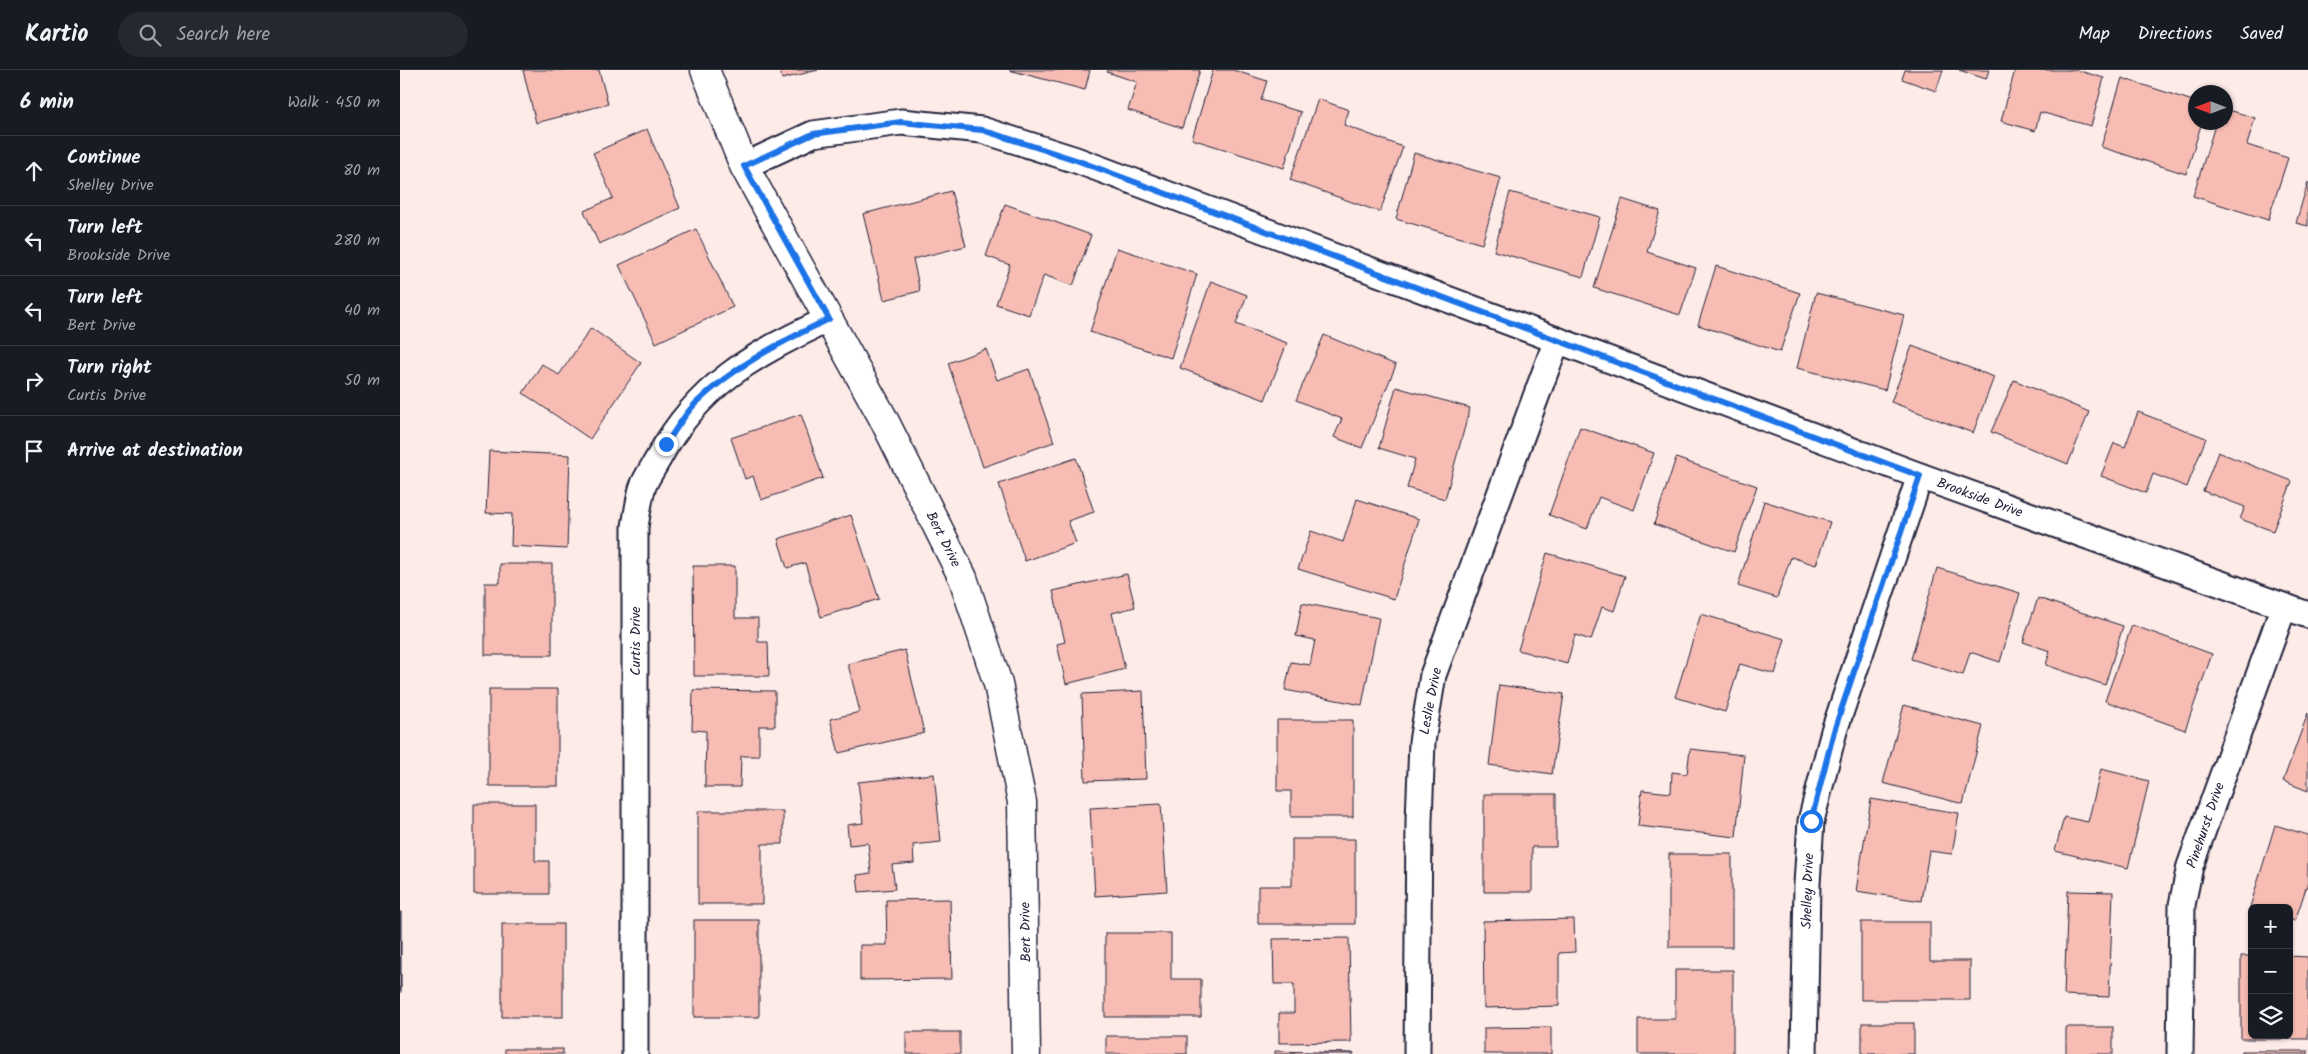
<!DOCTYPE html>
<html lang="en">
<head>
<meta charset="utf-8">
<style>
  :root { --surface:#171b24; --page:#242831; --text:#f1f3f6; --muted:#9ea1a6; --line:#363941 }
  body { margin:0; font-family:Kalam,sans-serif; background:var(--page); color:var(--text) }
  .controls { position:absolute; right:15px; bottom:15px; display:grid; overflow:hidden; border-radius:8px; box-shadow:0 1px 4px #0004 }
  .controls button { width:45px; height:45px; display:grid; place-items:center; padding:0; border:0; border-bottom:1px solid var(--line); background:var(--surface); color:var(--text); font:25px sans-serif }
  .compass { position:absolute; left:1788px; top:15px; width:45px; height:45px; border-radius:50%; background:var(--surface); box-shadow:0 1px 4px #0004; rotate:270deg }
  .stop { position:absolute; width:15px; height:15px; margin:-11px; border:4px solid #1a73e8; border-radius:50%; background:#fff }
  .stop.end { background:#1a73e8; border-color:#fff; box-shadow:0 1px 5px #0008 }
  .list { margin:0; padding:0; list-style:none }
  h2 { display:flex; justify-content:space-between; align-items:center; height:65px; margin:0; padding:0 20px; font-size:21px }
  h2 small { font-size:16px; font-weight:400; color:var(--muted) }
  .list li { display:grid; grid-template-columns:32px 1fr auto; gap:15px; align-items:center; box-sizing:border-box; height:70px; padding:0 20px; border-top:1px solid var(--line) }
  .list b { display:block; font-size:19px; white-space:nowrap }
  .list p { margin:0; font-size:16px; white-space:nowrap; color:var(--muted) }
  .list em { font-size:16px; font-style:normal; color:var(--muted) }
  .icon { flex:none; width:28px; height:28px; fill:none; stroke:currentColor; stroke-width:2; stroke-linecap:round; stroke-linejoin:round }
  .map { position:relative; flex:none; width:1908px; height:984px; overflow:hidden }
  header { display:flex; align-items:center; gap:30px; box-sizing:border-box; height:70px; padding:0 25px; background:var(--surface); border-bottom:1px solid var(--line) }
  header strong { font-size:24px }
  nav { display:flex; gap:28px; margin-inline-start:auto; font-size:18px }
  .search { width:350px; height:45px; background:var(--page); display:flex; align-items:center; gap:12px; box-sizing:border-box; padding:0 18px; border-radius:28px; color:var(--muted); font-size:19px }
  main { display:flex }
  aside { flex:1; background:var(--surface) }
  .map>svg:first-child { display:block }
</style>
</head>
<body>
<header>
<strong>Kartio</strong>
<div class="search"><svg class="icon" aria-label="search" viewBox="0 0 24 24"><circle cx="10" cy="10" r="6"/><path d="M15 15l6 6"/></svg>Search here</div>
<nav><a>Map</a><a>Directions</a><a>Saved</a></nav>
</header>
<main>
<aside>
<h2>6 min<small>Walk · 450 m</small></h2>
<ul class="list">
<li><svg class="icon" aria-label="ahead" viewBox="0 0 24 24"><path d="M12 20V5M6 11l6-6 6 6"/></svg><div><b>Continue</b><p>Shelley Drive</p></div><em>80 m</em></li>
<li><svg class="icon" aria-label="left" viewBox="0 0 24 24"><path d="M17 20v-9H6M10 6l-5 5 5 5"/></svg><div><b>Turn left</b><p>Brookside Drive</p></div><em>280 m</em></li>
<li><svg class="icon" aria-label="left" viewBox="0 0 24 24"><path d="M17 20v-9H6M10 6l-5 5 5 5"/></svg><div><b>Turn left</b><p>Bert Drive</p></div><em>40 m</em></li>
<li><svg class="icon" aria-label="right" viewBox="0 0 24 24"><path d="M7 20v-9h11M14 6l5 5-5 5"/></svg><div><b>Turn right</b><p>Curtis Drive</p></div><em>50 m</em></li>
<li><svg class="icon" aria-label="arrive" viewBox="0 0 24 24"><path d="M6 21V4h12l-3 4 3 4H6"/></svg><div><b>Arrive at destination</b></div></li>
</ul>
</aside>
<div class="map">
<svg width="1908" height="984" viewBox="0 0 1908 984">
  <rect width="100%" height="100%" fill="#fdebe8"/>
  <filter id="ink" filterUnits="userSpaceOnUse"><feTurbulence type="fractalNoise" baseFrequency=".02" numOctaves="2"/><feDisplacementMap in="SourceGraphic" scale="10" xChannelSelector="R" yChannelSelector="G"/><feConvolveMatrix kernelMatrix="1 2 1 2 8 2 1 2 1" color-interpolation-filters="sRGB"/></filter>
  <g filter="url(#ink)">
    <g fill="#f7bcb3" stroke="#22223b">
      <polygon points="123,0 199,0 208,34 136,53"/>
      <polygon points="380,0 418,0 382,9"/>
      <polygon points="609,0 690,0 685,20"/>
      <polygon points="708,0 800,0 782,58 728,40 737,12 707,2"/>
      <polygon points="813,0 833,0 867,11 861,30 901,42 884,98 792,69"/>
      <polygon points="1505,0 1543,0 1536,21 1502,9"/>
      <polygon points="1559,0 1589,0 1586,9"/>
      <polygon points="1615,0 1676,0 1704,8 1691,56 1640,42 1635,61 1601,51"/>
      <polygon points="1722,8 1796,32 1796,52 1802,52 1786,104 1701,77"/>
      <polygon points="918,29 949,40 944,55 1003,77 980,142 890,110"/>
      <polygon points="1826,39 1855,48 1847,75 1888,88 1868,150 1793,126 1816,52 1826,52"/>
      <polygon points="247,59 280,138 199,174 184,141 213,128 193,83"/>
      <polygon points="1014,83 1101,108 1082,174 996,149"/>
      <polygon points="1908,112 1908,156 1896,153"/>
      <polygon points="551,121 566,176 513,189 520,221 484,230 463,144"/>
      <polygon points="1110,122 1200,147 1183,207 1094,181"/>
      <polygon points="1222,129 1260,141 1247,182 1296,198 1280,245 1194,218"/>
      <polygon points="605,134 691,165 673,216 644,205 629,245 596,234 610,195 586,186"/>
      <polygon points="296,159 333,237 256,273 219,195"/>
      <polygon points="717,178 797,204 771,288 690,262"/>
      <polygon points="1316,196 1400,223 1380,282 1298,255"/>
      <polygon points="811,211 847,225 836,254 887,273 865,330 780,298"/>
      <polygon points="1416,223 1504,245 1485,320 1397,298"/>
      <polygon points="191,258 241,293 190,369 123,323 142,294 159,305"/>
      <polygon points="924,265 996,295 962,378 934,367 942,349 896,330"/>
      <polygon points="1512,276 1594,307 1573,363 1491,332"/>
      <polygon points="586,279 597,310 629,299 654,372 583,397 548,293"/>
      <polygon points="1614,310 1689,342 1668,394 1591,362"/>
      <polygon points="996,317 1070,338 1045,429 1007,418 1015,389 979,378"/>
      <polygon points="1738,342 1806,368 1787,417 1753,404 1746,423 1701,406 1714,373 1725,377"/>
      <polygon points="401,344 423,408 361,430 353,406 345,409 331,368"/>
      <polygon points="1180,357 1254,383 1234,440 1199,427 1187,459 1149,445"/>
      <polygon points="89,381 170,385 167,479 111,476 112,444 86,443"/>
      <polygon points="1818,382 1892,411 1873,461 1840,449 1845,437 1803,421"/>
      <polygon points="676,388 694,442 668,451 676,473 625,491 599,414"/>
      <polygon points="1276,388 1357,416 1334,482 1254,454"/>
      <polygon points="957,429 1019,449 994,529 898,499 911,461 943,472"/>
      <polygon points="1364,431 1430,452 1416,495 1391,487 1377,528 1338,516"/>
      <polygon points="451,445 479,529 421,547 405,493 387,498 378,469"/>
      <polygon points="1147,483 1225,506 1214,541 1202,537 1191,570 1175,565 1167,594 1118,580"/>
      <polygon points="100,494 152,494 152,585 85,585 85,513 100,513"/>
      <polygon points="293,496 335,496 335,548 358,548 358,572 368,572 369,606 294,606"/>
      <polygon points="1537,498 1620,523 1600,592 1570,582 1563,605 1511,589"/>
      <polygon points="727,504 735,537 712,543 725,599 666,614 657,574 665,572 653,521"/>
      <polygon points="1638,528 1723,556 1705,615 1646,595 1650,581 1623,572"/>
      <polygon points="902,533 979,548 962,635 885,620 891,592 910,595 915,570 896,566"/>
      <polygon points="1301,544 1385,569 1375,604 1340,594 1325,642 1275,627"/>
      <polygon points="1732,555 1812,584 1785,660 1705,631"/>
      <polygon points="505,580 524,663 439,683 430,649 460,642 448,594"/>
      <polygon points="1099,615 1164,624 1152,704 1089,695"/>
      <rect x="89" y="619" width="69" height="97"/>
      <polygon points="293,620 375,621 375,656 359,656 359,686 341,686 340,717 305,717 306,661 292,660"/>
      <polygon points="743,621 746,709 685,711 682,624"/>
      <polygon points="1504,635 1583,656 1563,734 1483,713"/>
      <polygon points="1908,643 1908,721 1883,711"/>
      <polygon points="877,650 953,650 953,747 891,747 891,721 877,721"/>
      <polygon points="1290,679 1344,685 1336,767 1238,756 1242,720 1271,723 1272,702 1287,704"/>
      <polygon points="1701,699 1749,711 1728,798 1655,781 1664,747 1688,752"/>
      <polygon points="534,704 541,772 513,775 514,793 492,795 495,819 459,822 457,805 471,803 468,773 449,775 447,755 463,753 458,712"/>
      <polygon points="1084,724 1156,724 1156,777 1132,777 1132,822 1084,822"/>
      <polygon points="1471,729 1559,743 1552,784 1529,781 1521,831 1456,821"/>
      <polygon points="74,734 135,734 135,791 149,791 149,824 74,824"/>
      <polygon points="761,734 767,821 695,826 690,738"/>
      <polygon points="298,741 383,741 383,774 362,774 362,834 298,834"/>
      <polygon points="1875,755 1908,765 1908,812 1895,851 1889,849 1889,838 1850,837"/>
      <polygon points="892,769 955,769 955,854 858,854 858,816 892,816"/>
      <rect x="1269" y="784" width="63" height="93"/>
      <polygon points="1668,821 1713,822 1709,927 1664,925"/>
      <polygon points="550,829 552,909 460,910 460,875 487,875 486,830"/>
      <rect x="0" y="842" width="1" height="80"/>
      <polygon points="1174,849 1175,882 1159,883 1159,936 1084,938 1083,851"/>
      <rect x="294" y="850" width="65" height="97"/>
      <polygon points="1461,852 1530,852 1530,891 1570,891 1570,930 1461,930"/>
      <rect x="102" y="854" width="61" height="93"/>
      <polygon points="705,863 771,863 771,909 801,909 801,947 705,947"/>
      <polygon points="949,868 951,972 879,973 879,943 894,943 894,914 874,914 873,869"/>
      <polygon points="1841,886 1852,886 1852,965 1889,965 1889,886 1908,887 1908,969 1841,969"/>
      <polygon points="1275,900 1333,900 1333,984 1238,984 1238,949 1275,949"/>
      <rect x="1462" y="953" width="52" height="31"/>
      <polygon points="1151,957 1151,984 1084,984 1084,958"/>
      <rect x="1666" y="957" width="47" height="27"/>
      <rect x="506" y="962" width="54" height="22"/>
      <rect x="706" y="966" width="81" height="18"/>
      <rect x="105" y="979" width="58" height="5"/>
      <polygon points="875,981 954,983 954,984 875,984"/>
      <rect x="1842" y="981" width="66" height="3"/>
    </g>
    <g fill="none" stroke-linecap="round" stroke-linejoin="round">
      <defs>
        <g id="street">
          <polyline points="344,96 413,64 501,52 582,60 676,90 1520,406 1908,545"/>
          <path d="M235,984V457C237,444 239,431 242,419C245,409 253,398 258,389C298,314 355,284 429,249"/>
          <polyline points="1017,984 1019,750 1022,672 1033,605 1157,270"/>
          <polyline points="1404,984 1407,814 1411,751 1434,661 1520,406"/>
          <polyline points="1780,984 1782,835 1790,796 1884,536"/>
        </g>
        <polyline id="secondary" points="305,0 344,96 482,346 563,508 598,614 622,732 626,984"/>
      </defs>
      <use href="#street" stroke="#22223b" stroke-width="29"/>
      <use href="#secondary" stroke="#22223b" stroke-width="31"/>
      <use href="#street" stroke="#fff" stroke-width="25"/>
      <use href="#secondary" stroke="#fff" stroke-width="28"/>
    </g>
  </g>
  <g fill="none" stroke-linecap="round" stroke-linejoin="round" filter="url(#ink)">
    <path stroke="#1a73e8" stroke-width="6" d="M266,374C275,361 284,345 295,334C334,296 381,272 429,249L344,96L413,64L501,52L582,60L676,90L1520,406L1434,661L1411,751"/>
  </g>
  <g text-anchor="middle" stroke-width="4" stroke-linejoin="round" paint-order="stroke">
    <g font-size="14" fill="#22223b" stroke="#fff">
      <text transform="translate(1580 427) rotate(20)" y="5">Brookside Drive</text>
      <text transform="translate(544 469) rotate(63)" y="5">Bert Drive</text>
      <text transform="translate(235 571) rotate(-90)" y="5">Curtis Drive</text>
      <text transform="translate(1030 631) rotate(-79)" y="5">Leslie Drive</text>
      <text transform="translate(1805 755) rotate(-71)" y="5">Pinehurst Drive</text>
      <text transform="translate(1407 821) rotate(-88)" y="5">Shelley Drive</text>
      <text transform="translate(625 862) rotate(-91)" y="5">Bert Drive</text>
    </g>
  </g>
</svg>
<div class="controls">
<button>+</button>
<button>−</button>
<button><svg class="icon" aria-label="layers" viewBox="0 0 24 24"><path d="M12 4l9 5-9 5-9-5zM3 14l9 5 9-5"/></svg></button>
</div>
<svg class="compass" viewBox="-18 -18 36 36"><path d="M0-13l5 13h-10z" fill="#e53935"/><path d="M0 13l5-13h-10z" fill="#9ea1a6"/></svg>
<div class="stop" style="left:1411px;top:751px"></div>
<div class="stop end" style="left:266px;top:374px"></div>
</div>
</main>
</body>
</html>
